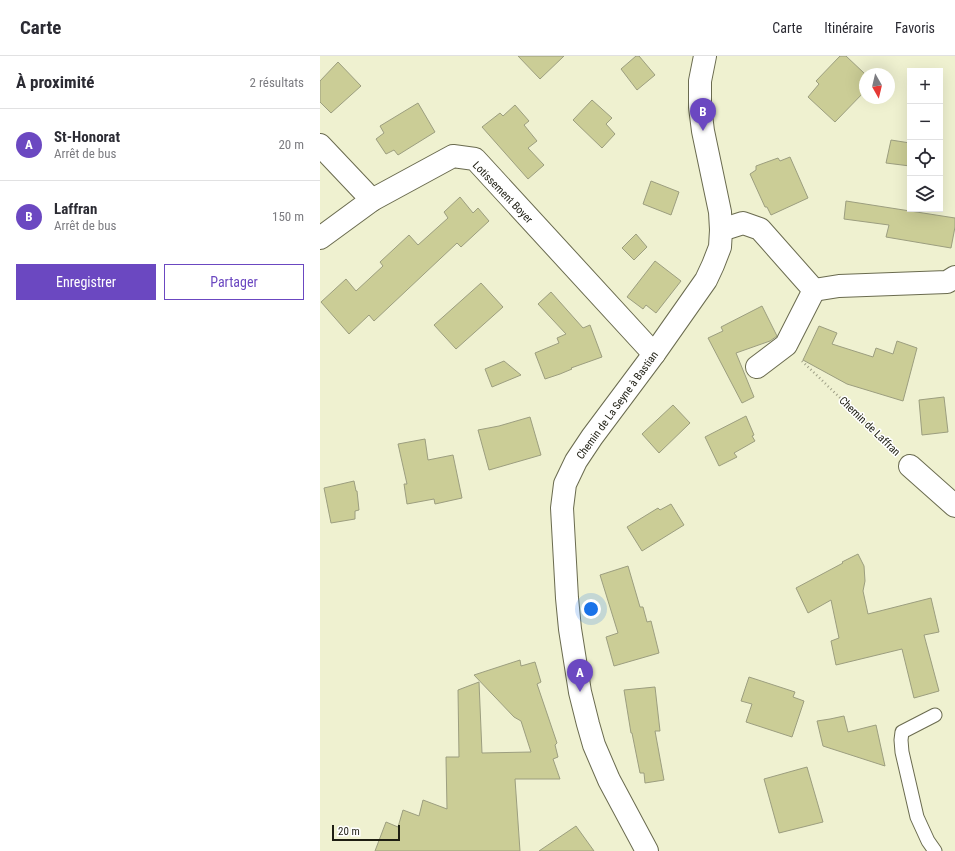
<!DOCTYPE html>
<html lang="fr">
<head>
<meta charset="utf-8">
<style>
  :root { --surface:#fff; --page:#f2f2f3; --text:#2b2b33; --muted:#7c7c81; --line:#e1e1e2; --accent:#6b48c1 }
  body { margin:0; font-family:"Roboto Condensed",sans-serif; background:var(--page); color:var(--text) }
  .controls { position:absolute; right:12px; top:12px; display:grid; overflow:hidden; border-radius:0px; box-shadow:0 4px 16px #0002 }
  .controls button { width:36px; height:36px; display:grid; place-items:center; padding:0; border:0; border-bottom:1px solid var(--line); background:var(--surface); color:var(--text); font:20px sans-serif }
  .compass { position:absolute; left:539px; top:12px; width:36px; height:36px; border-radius:50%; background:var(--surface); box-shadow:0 4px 16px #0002; rotate:172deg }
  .scale { position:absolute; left:12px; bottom:10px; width:68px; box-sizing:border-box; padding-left:4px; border:2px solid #1e1e12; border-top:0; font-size:11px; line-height:14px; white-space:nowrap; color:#1e1e12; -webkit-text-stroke:3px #fff; paint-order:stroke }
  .you { position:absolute; left:271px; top:553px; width:14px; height:14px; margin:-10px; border:3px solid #fff; border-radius:50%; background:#1a73e8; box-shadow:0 0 0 6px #1a73e833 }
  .badge { display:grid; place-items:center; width:26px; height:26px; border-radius:50%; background:var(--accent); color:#fff; font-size:13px; font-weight:700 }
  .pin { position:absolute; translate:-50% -33px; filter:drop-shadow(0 1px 2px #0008) }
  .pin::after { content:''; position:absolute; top:21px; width:14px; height:12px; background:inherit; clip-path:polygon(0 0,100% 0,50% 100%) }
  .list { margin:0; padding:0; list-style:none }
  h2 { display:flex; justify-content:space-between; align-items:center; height:52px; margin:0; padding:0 16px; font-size:17px }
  h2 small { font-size:13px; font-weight:400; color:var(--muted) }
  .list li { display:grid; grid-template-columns:26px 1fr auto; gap:12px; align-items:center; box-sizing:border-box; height:72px; padding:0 16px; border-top:1px solid var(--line) }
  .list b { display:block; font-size:15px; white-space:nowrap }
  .list p { margin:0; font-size:13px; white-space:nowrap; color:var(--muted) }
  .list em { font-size:13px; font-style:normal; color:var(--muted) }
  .actions { display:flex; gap:8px; padding:12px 16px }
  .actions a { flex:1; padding:9px 0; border:1px solid var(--accent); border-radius:0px; text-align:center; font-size:14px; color:var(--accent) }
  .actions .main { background:var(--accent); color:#fff }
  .icon { flex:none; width:22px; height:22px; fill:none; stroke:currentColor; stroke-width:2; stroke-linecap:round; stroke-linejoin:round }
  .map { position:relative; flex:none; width:635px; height:795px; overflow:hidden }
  header { display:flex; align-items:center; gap:24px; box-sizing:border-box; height:56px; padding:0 20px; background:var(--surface); border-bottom:1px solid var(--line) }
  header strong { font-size:19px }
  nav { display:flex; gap:22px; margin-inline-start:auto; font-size:14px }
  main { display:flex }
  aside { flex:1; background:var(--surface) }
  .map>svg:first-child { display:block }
</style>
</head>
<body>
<header>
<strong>Carte</strong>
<nav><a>Carte</a><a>Itinéraire</a><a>Favoris</a></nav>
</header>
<main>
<aside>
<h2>À proximité<small>2 résultats</small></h2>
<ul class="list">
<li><span class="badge">A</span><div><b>St-Honorat</b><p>Arrêt de bus</p></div><em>20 m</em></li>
<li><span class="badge">B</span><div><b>Laffran</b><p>Arrêt de bus</p></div><em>150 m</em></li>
</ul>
<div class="actions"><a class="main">Enregistrer</a><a>Partager</a></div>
</aside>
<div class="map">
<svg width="635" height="795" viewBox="0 0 635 795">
  <rect width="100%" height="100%" fill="#eff1d0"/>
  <g fill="#cbcd96" stroke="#9c9e7f">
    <polygon points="198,0 244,0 220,23"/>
    <polygon points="316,0 319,0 335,19 317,34 301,13"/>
    <polygon points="520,0 526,0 545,18 545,35 515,66 488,41 499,28 496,25"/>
    <polygon points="18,6 41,30 11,57 0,46 0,25"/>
    <polygon points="272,44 292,62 286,68 295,78 282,92 253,64"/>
    <polygon points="98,47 115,76 78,99 74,94 66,98 56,83 64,77 60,70"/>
    <polygon points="195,49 209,65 204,69 217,85 208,92 224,109 208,123 162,71 180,57 183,60"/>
    <polygon points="571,84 590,87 590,110 566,107"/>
    <polygon points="470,101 488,142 451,159 447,151 445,151 430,118 436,114 436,110 458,102 460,105"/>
    <polygon points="331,125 359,136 351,159 323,148"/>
    <polygon points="140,141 153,157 158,152 169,165 141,191 137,187 54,265 49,259 29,278 1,246 26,223 36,235 63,210 60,206 89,179 98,189 128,162 124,156"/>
    <polygon points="526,145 635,162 635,171 631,192 566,181 569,169 524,163"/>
    <polygon points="316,178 327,191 314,204 302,192"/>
    <polygon points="335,205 361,225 336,257 326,249 323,253 307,241"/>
    <polygon points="161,227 183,251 136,293 114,269"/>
    <polygon points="231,236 263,272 270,269 282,301 251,312 252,313 240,318 225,323 215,297 239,287 237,282 246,278 218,248"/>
    <polygon points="442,250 457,280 450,285 416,297 434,341 422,347 388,282 403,275 401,271"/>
    <polygon points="499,270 517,277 512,288 553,301 556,292 573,298 577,285 597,292 583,345 527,328 483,304"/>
    <polygon points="184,305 201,319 172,331 165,313"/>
    <polygon points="624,341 628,376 602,379 599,344"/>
    <polygon points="353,349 370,367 339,397 322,378"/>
    <polygon points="426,360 434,379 432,380 435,385 414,397 417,401 399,410 385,381"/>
    <polygon points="210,361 221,399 169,414 158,374 179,370"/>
    <polygon points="105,383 108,404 133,399 142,442 115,448 114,443 87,448 84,428 87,428 78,388"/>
    <polygon points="34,425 36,435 37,435 39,454 35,455 35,463 11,467 4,432"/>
    <polygon points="351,448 364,469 322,495 307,471 338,452 340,454"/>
    <polygon points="538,498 544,510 545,525 543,535 548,558 611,542 619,576 604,579 619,635 594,642 582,593 516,609 511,585 519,582 511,544 488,557 476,532 523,507 522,506"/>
    <polygon points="308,510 320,551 323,551 327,566 331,565 339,597 294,610 286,581 298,577 280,519"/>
    <polygon points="200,604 201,610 215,606 221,626 217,628 237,687 235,689 238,701 233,703 240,723 195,723 200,795 55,795 66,766 78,771 83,754 99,760 103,744 127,753 126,701 139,701 138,634 159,626 162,697 211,696 201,665 194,661 154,619"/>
    <polygon points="429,621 475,636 473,641 484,645 472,681 426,666 432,648 421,645"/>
    <polygon points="335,631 340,675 335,675 344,724 325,727 324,717 320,717 312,677 311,677 304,634"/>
    <polygon points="524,660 528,676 556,669 565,710 503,690 497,665 510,663"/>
    <polygon points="487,711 503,766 459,777 444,723"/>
    <polygon points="256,770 274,795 219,795"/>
  </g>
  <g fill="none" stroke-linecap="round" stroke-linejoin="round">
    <defs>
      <polyline id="lane" points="615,659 582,676 581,684 582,696 597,761 608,785 615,795"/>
      <g id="street">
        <polyline points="0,89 52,144"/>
        <polyline points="401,174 423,167 440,173 494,234 466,289 437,311"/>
        <polyline points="0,182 52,144 133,100 155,103 334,298"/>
        <polyline points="494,234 519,230 627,226 635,221"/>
        <polyline points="590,410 635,450"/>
      </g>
      <polyline id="secondary" points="327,795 289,724 274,689 268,668 260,636 250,573 247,542 242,452 245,428 256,405 272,381 334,298 386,224 393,209 400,191 401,174 400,156 383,75 380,51 380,25 385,0"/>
    </defs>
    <use href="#lane" stroke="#6a6b4f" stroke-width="15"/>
    <use href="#street" stroke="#6a6b4f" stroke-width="24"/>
    <use href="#secondary" stroke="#6a6b4f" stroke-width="24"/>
    <polyline stroke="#9fa087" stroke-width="2.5" stroke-dasharray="1 3" stroke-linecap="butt" points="482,305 575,395"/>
    <use href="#lane" stroke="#fff" stroke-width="13"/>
    <use href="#street" stroke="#fff" stroke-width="22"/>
    <use href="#secondary" stroke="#fff" stroke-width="22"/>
  </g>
  <g text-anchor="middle" stroke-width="3" stroke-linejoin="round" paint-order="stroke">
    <g font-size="11" fill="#1e1e12" stroke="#fff">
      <text transform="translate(183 136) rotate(46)" y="4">Lotissement Boyer</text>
      <text transform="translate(297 349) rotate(-54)" y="4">Chemin de La Seyne à Bastian</text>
      <text transform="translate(550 370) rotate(44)" y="4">Chemin de Laffran</text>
    </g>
  </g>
</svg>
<div class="controls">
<button>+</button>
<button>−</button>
<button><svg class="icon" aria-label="locate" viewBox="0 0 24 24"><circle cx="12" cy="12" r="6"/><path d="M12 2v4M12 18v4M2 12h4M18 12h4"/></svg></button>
<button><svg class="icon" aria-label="layers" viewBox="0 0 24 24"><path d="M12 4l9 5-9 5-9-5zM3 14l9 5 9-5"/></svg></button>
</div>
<svg class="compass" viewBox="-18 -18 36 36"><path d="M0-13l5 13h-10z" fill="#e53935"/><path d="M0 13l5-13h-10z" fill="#7c7c81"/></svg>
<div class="scale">20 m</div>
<div class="you"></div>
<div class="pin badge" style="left:260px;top:636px">A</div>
<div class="pin badge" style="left:383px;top:75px">B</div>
</div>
</main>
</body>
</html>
